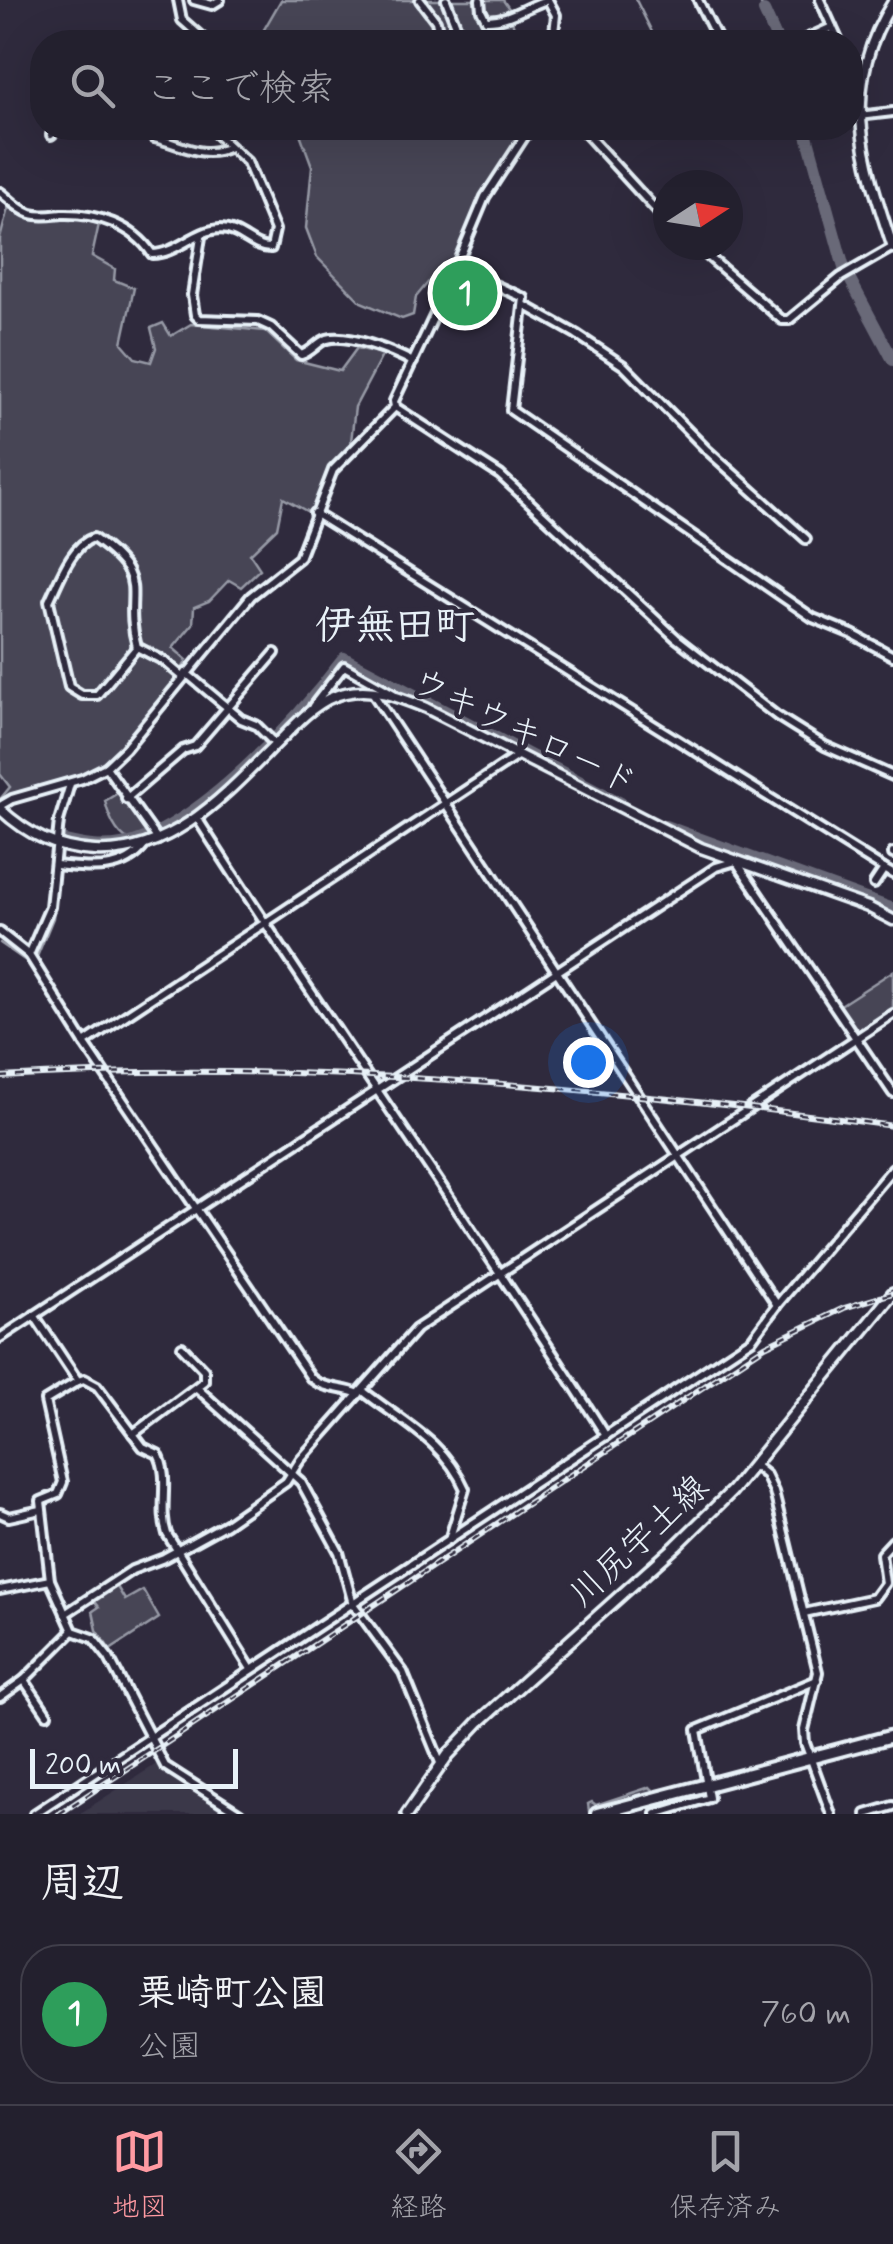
<!DOCTYPE html>
<html lang="ja">
<head>
<meta charset="utf-8">
<style>
  :root { --surface:#23202e; --page:#2b2836; --text:#f1f3f6; --muted:#a3a3aa; --line:#403e4a; --accent:#ff9aa2 }
  body { margin:0; font-family:Mynerve,"Klee One",sans-serif; background:var(--page); color:var(--text) }
  .compass { position:absolute; left:653px; top:170px; width:90px; height:90px; border-radius:50%; background:var(--surface); box-shadow:0 10px 40px #0002; rotate:78deg }
  .scale { position:absolute; left:30px; bottom:25px; width:208px; box-sizing:border-box; padding-left:10px; border:5px solid #e8f1f8; border-top:0; font-size:28px; line-height:35px; white-space:nowrap; color:#e8f1f8; -webkit-text-stroke:8px #2f2a3d; paint-order:stroke }
  .you { position:absolute; left:588px; top:1062px; width:35px; height:35px; margin:-25px; border:8px solid #fff; border-radius:50%; background:#1a73e8; box-shadow:0 0 0 15px #1a73e833 }
  .badge { display:grid; place-items:center; width:65px; height:65px; border-radius:50%; background:var(--accent); color:#fff; font-size:32px; font-weight:700 }
  .pin { position:absolute; translate:-50% -50%; border:5px solid #fff; box-shadow:0 2px 10px #0006 }
  .list { margin:0; padding:0; list-style:none }
  h2 { display:flex; justify-content:space-between; align-items:center; height:130px; margin:0; padding:0 40px; font-size:42px }
  h2 small { font-size:32px; font-weight:400; color:var(--muted) }
  .list li { display:grid; grid-template-columns:65px 1fr auto; gap:30px; align-items:center; box-sizing:border-box; height:140px; margin:0 20px 20px; padding:0 20px; border:2px solid var(--line); border-radius:40px }
  .list b { display:block; font-size:38px; white-space:nowrap }
  .list p { margin:0; font-size:32px; white-space:nowrap; color:var(--muted) }
  .list em { font-size:32px; font-style:normal; color:var(--muted) }
  .icon { flex:none; width:55px; height:55px; fill:none; stroke:currentColor; stroke-width:2; stroke-linecap:round; stroke-linejoin:round }
  .map { position:relative; flex:none; width:893px; height:1814px; overflow:hidden }
  .search { position:absolute; background:var(--surface); box-shadow:0 10px 40px #0002; left:30px; right:30px; top:30px; height:110px; display:flex; align-items:center; gap:25px; box-sizing:border-box; padding:0 35px; border-radius:40px; color:var(--muted); font-size:38px }
  .sheet { height:290px; background:var(--surface) }
  nav { display:flex; justify-content:space-around; align-items:center; box-sizing:border-box; height:140px; border-top:2px solid var(--line); background:var(--surface); font-size:28px; color:var(--muted) }
  nav a { display:grid; justify-items:center; gap:5px }
  nav .on { color:var(--accent) }
  .map>svg:first-child { display:block }
</style>
</head>
<body>
<div class="map">
<svg width="893" height="1814" viewBox="0 0 893 1814">
  <rect width="100%" height="100%" fill="#2f2a3d"/>
  <filter id="ink" filterUnits="userSpaceOnUse"><feTurbulence type="fractalNoise" baseFrequency=".01" numOctaves="2"/><feDisplacementMap in="SourceGraphic" scale="20" xChannelSelector="R" yChannelSelector="G"/><feConvolveMatrix kernelMatrix="1 2 1 2 8 2 1 2 1" color-interpolation-filters="sRGB"/></filter>
  <g filter="url(#ink)">
    <polygon fill="#3b3749" points="158,1763 237,1814 79,1814"/>
    <g fill="#464455" stroke="#979aa6" stroke-width="2.5">
      <polygon points="281,0 503,0 510,10 517,42 504,42 501,39 489,42 267,42 263,31"/>
      <polygon points="298,128 519,128 520,135 481,195 448,277 436,273 416,297 413,315 402,319 361,302 317,257 306,228 312,166"/>
      <path d="M8,208L41,219L69,217L99,224L92,256L115,269L114,280L134,288L122,343L135,358L151,362L156,348L151,328L163,323L171,336L191,324L265,331L296,360L340,371L357,348L383,354L355,407L350,450L325,477L310,513L283,498L277,528L250,554L260,569L241,587L229,580L209,601L194,607L193,624L173,648L187,660C162,708 122,760 69,781C47,789 24,793 1,798L10,787L0,774V239Z"/>
      <polygon points="456,277 483,289 480,297 485,300 480,314 446,301"/>
      <path d="M118,793L152,838L134,843C117,837 109,818 105,801Z"/>
      <polygon points="893,971 893,1011 857,1033 839,1006"/>
      <polygon points="116,1585 125,1600 143,1590 159,1618 110,1650 97,1630 93,1611 99,1607 94,1600"/>
      <polygon points="650,1787 656,1793 589,1811 588,1804 592,1802 596,1805"/>
    </g>
    <g fill="none" stroke-linecap="round" stroke-linejoin="round">
      <g stroke="#9c9fab" stroke-width="2.5">
        <polyline points="636,0 657,42"/>
        <polyline points="759,0 764,11"/>
        <polyline points="0,943 33,966"/>
        <polyline points="36,959 53,918 61,840"/>
      </g>
      <g stroke="#696978" stroke-width="12">
        <polyline points="764,11 778,42"/>
        <polyline points="805,128 844,268 893,360"/>
        <polyline points="665,826 893,909"/>
        <path d="M61,840C82,845 101,849 122,845C198,829 298,719 344,658L621,803"/>
      </g>
      <defs>
        <g id="minor">
          <polyline points="178,0 182,20 207,42"/>
          <polyline points="194,0 212,5 220,0"/>
          <polyline points="420,0 436,21 440,42"/>
          <polyline points="446,0 457,28 458,42"/>
          <path d="M480,0L481,10L486,20C508,21 526,6 547,0"/>
          <polyline points="548,0 556,15 553,42"/>
          <polyline points="698,0 719,42"/>
          <polyline points="820,0 839,42"/>
          <polyline points="799,42 832,27"/>
          <polyline points="850,67 853,73 864,76"/>
          <polyline points="850,117 893,112"/>
          <path d="M150,128L154,138C182,144 201,160 230,147"/>
          <polyline points="581,128 668,223"/>
          <polyline points="51,135 59,128"/>
          <path d="M0,192C11,200 17,209 31,214C41,217 52,215 62,214C96,213 133,225 152,254C177,254 195,230 220,229C241,229 253,249 271,248L275,230L247,162L210,128"/>
          <path d="M201,237L192,295L195,315L199,319L258,321L271,327L301,355C312,352 317,342 327,339C349,333 394,352 413,362"/>
          <polyline points="695,245 782,320 789,320 841,277 893,247"/>
          <polyline points="456,268 524,298 511,410 813,618 852,634 893,656"/>
          <polyline points="524,305 576,334 624,366 707,450 806,539"/>
          <polyline points="395,407 500,475 676,638 777,716 825,746 893,776"/>
          <polyline points="314,513 884,869"/>
          <path d="M137,647C121,589 155,582 93,538C71,545 59,581 49,601L69,687L82,695H97L137,647L164,661L183,677"/>
          <polyline points="186,673 241,719 256,725 275,744"/>
          <polyline points="372,692 777,1305"/>
          <polyline points="313,706 344,666 394,694"/>
          <polyline points="106,767 158,840"/>
          <polyline points="126,799 183,750 195,746 275,653"/>
          <polyline points="0,806 12,799 82,779 106,767 125,749 251,596 299,558 333,470 395,407 394,401 444,295 485,197 530,128"/>
          <path d="M197,818C330,1027 474,1227 606,1436"/>
          <polyline points="893,854 893,853"/>
          <path d="M56,865C88,868 123,874 145,845"/>
          <polyline points="874,884 884,869 893,874"/>
          <path d="M0,932L29,955L84,1043L311,1378C325,1390 343,1387 359,1394"/>
          <polyline points="29,955 50,907 59,821 70,784"/>
          <polyline points="84,1043 517,756"/>
          <polyline points="34,1315 78,1381 45,1401 63,1482 58,1494 41,1501 50,1580 73,1631 93,1638 109,1658 165,1766 240,1814"/>
          <polyline points="0,1338 716,867 736,861 893,1093"/>
          <path d="M78,1381L84,1379L97,1386L143,1447L158,1454C171,1478 158,1507 167,1534L251,1669"/>
          <polyline points="197,1388 301,1482 339,1552 353,1604 403,1672 441,1765"/>
          <path d="M363,1391C402,1422 444,1441 465,1489L449,1540"/>
          <polyline points="133,1434 204,1381 204,1370 182,1347"/>
          <polyline points="755,1466 766,1475 774,1492 818,1672 804,1730 805,1743 831,1814"/>
          <polyline points="0,1513 9,1517 41,1510"/>
          <polyline points="0,1590 50,1580"/>
          <polyline points="804,1613 874,1598 885,1583 881,1554 893,1541"/>
          <polyline points="65,1614 132,1570 164,1558 226,1524 286,1482 300,1460 416,1329 893,1014"/>
          <polyline points="24,1680 47,1714"/>
          <polyline points="0,1697 24,1680 73,1631"/>
          <polyline points="34,1814 752,1339 777,1305 893,1168"/>
          <polyline points="656,1814 709,1798 697,1730 817,1680"/>
          <polyline points="866,1814 893,1806"/>
        </g>
        <g id="tertiary">
          <path d="M893,2C838,87 864,161 893,248"/>
          <path d="M0,809C28,835 57,849 95,851C176,855 231,788 284,736C301,718 321,698 345,693C374,686 401,698 426,708L701,848L868,907L893,920"/>
        </g>
        <polyline id="secondary" points="407,1814 448,1755 479,1722 676,1546 732,1491 893,1293"/>
        <polyline id="primary" points="597,1814 893,1736"/>
      </defs>
      <use href="#minor" stroke="#e8f1f8" stroke-width="14"/>
      <use href="#tertiary" stroke="#e8f1f8" stroke-width="15"/>
      <use href="#secondary" stroke="#e8f1f8" stroke-width="16"/>
      <use href="#primary" stroke="#e8f1f8" stroke-width="18"/>
      <use href="#minor" stroke="#2f2a3d" stroke-width="6"/>
      <use href="#tertiary" stroke="#2f2a3d" stroke-width="8"/>
      <use href="#secondary" stroke="#2f2a3d" stroke-width="9"/>
      <use href="#primary" stroke="#2f2a3d" stroke-width="10"/>
      <defs>
        <g id="rail">
          <path d="M0,1077C299,1060 597,1086 893,1126"/>
          <polyline points="59,1814 765,1346 844,1308 893,1293"/>
        </g>
      </defs>
      <use href="#rail" stroke="#e8f1f8" stroke-width="6"/>
      <use href="#rail" stroke="#2f2a3d" stroke-width="2.5" stroke-dasharray="8" stroke-linecap="butt"/>
    </g>
  </g>
  <g text-anchor="middle" stroke-width="9" stroke-linejoin="round" paint-order="stroke">
    <g font-size="35" fill="#e8f1f8" stroke="#2f2a3d">
      <text transform="translate(525 731) rotate(26)" y="12">ウキウキロード</text>
      <text transform="translate(638 1540) rotate(-43)" y="12">川尻宇土線</text>
    </g>
    <g font-size="40" font-weight="bold" fill="#e8f1f8" stroke="#2f2a3d">
      <text x="395" y="638">伊無田町</text>
    </g>
  </g>
</svg>
<svg class="compass" viewBox="-18 -18 36 36"><path d="M0-13l5 13h-10z" fill="#e53935"/><path d="M0 13l5-13h-10z" fill="#a3a3aa"/></svg>
<div class="scale">200 m</div>
<div class="you"></div>
<div class="pin badge" style="left:465px;top:293px;background:#2e9e5b">1</div>
<div class="search"><svg class="icon" aria-label="search" viewBox="0 0 24 24"><circle cx="10" cy="10" r="6"/><path d="M15 15l6 6"/></svg>ここで検索</div>
</div>
<section class="sheet">
<h2>周辺<small></small></h2>
<ul class="list">
<li><span class="badge" style="background:#2e9e5b">1</span><div><b>栗崎町公園</b><p>公園</p></div><em>760 m</em></li>
</ul>
</section>
<nav>
<a class="on"><svg class="icon" aria-label="map" viewBox="0 0 24 24"><path d="M3 6l6-2 6 2 6-2v14l-6 2-6-2-6 2zM9 4v14M15 6v14"/></svg>地図</a>
<a><svg class="icon" aria-label="directions" viewBox="0 0 24 24"><path d="M12 3l9 9-9 9-9-9zM9 14v-3h6M13 9l2 2-2 2"/></svg>経路</a>
<a><svg class="icon" aria-label="saved" viewBox="0 0 24 24"><path d="M7 4h10v16l-5-4-5 4z"/></svg>保存済み</a>
</nav>
</body>
</html>
